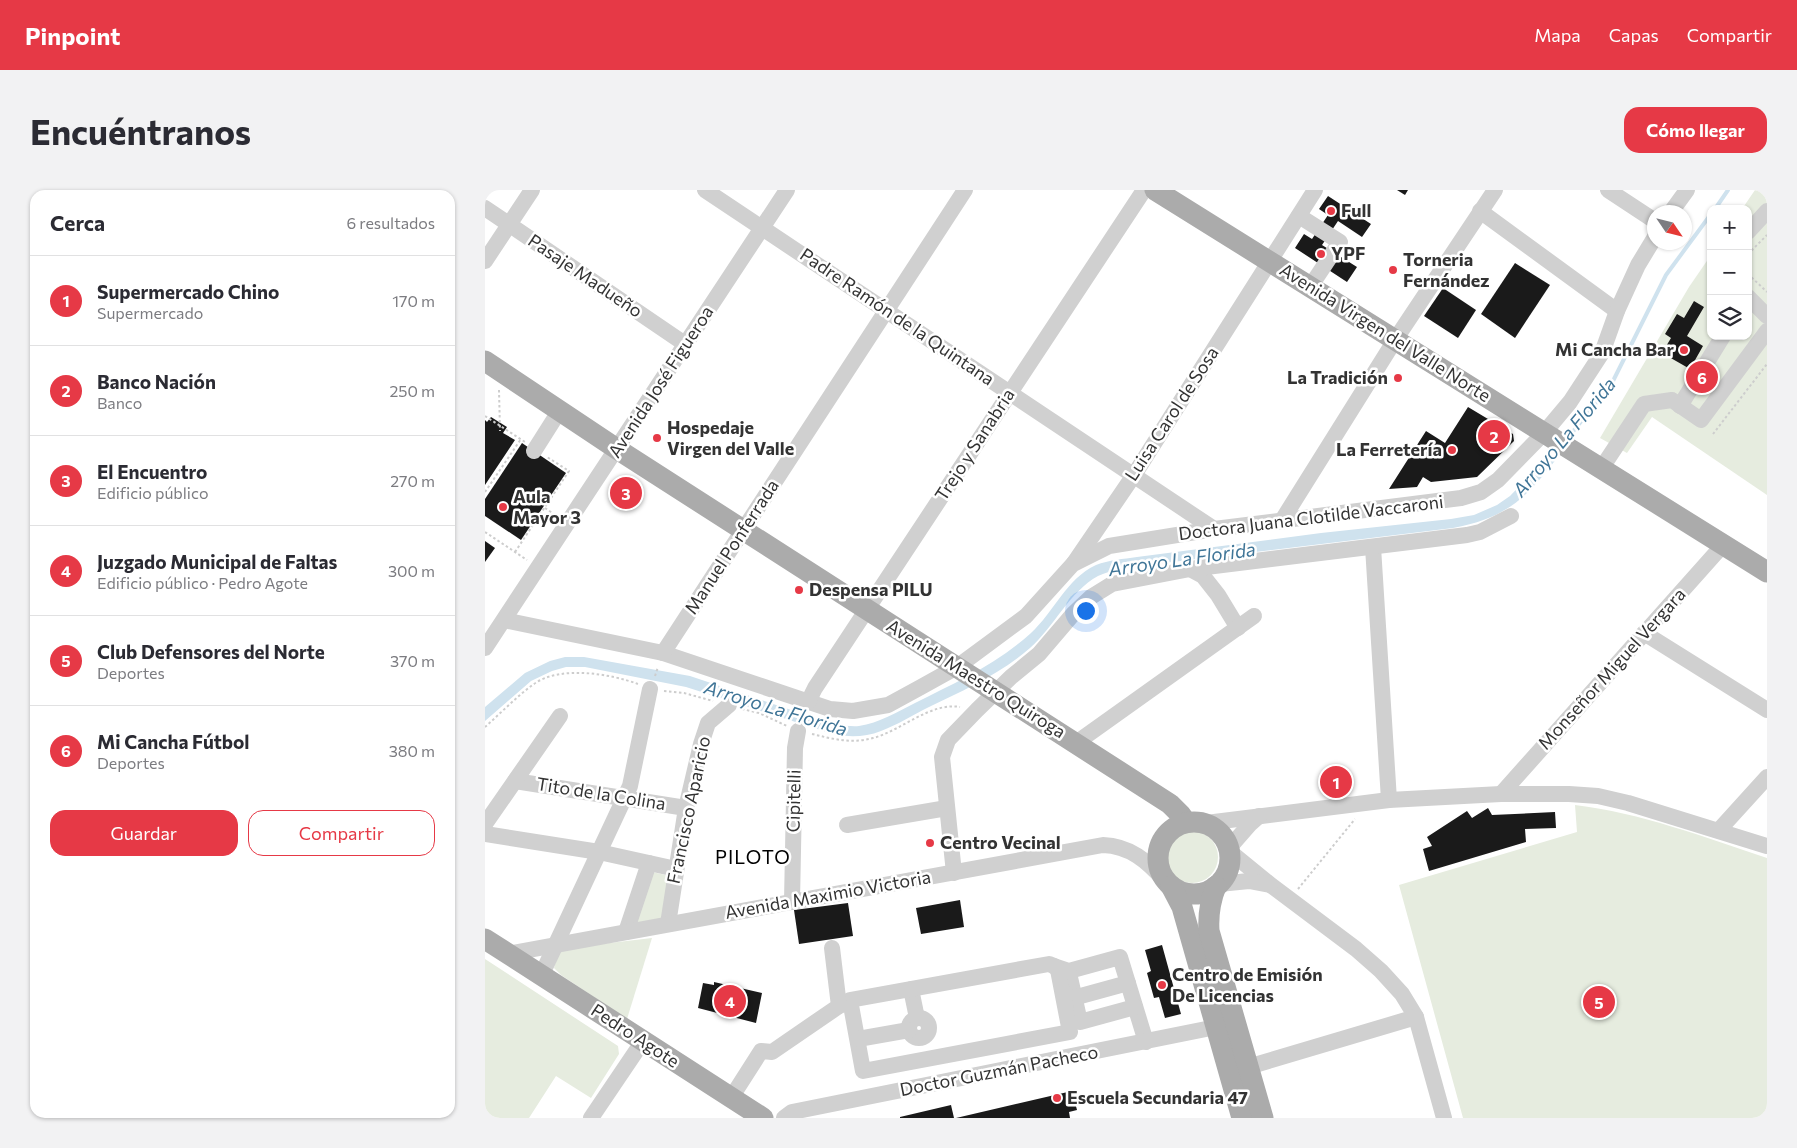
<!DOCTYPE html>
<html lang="es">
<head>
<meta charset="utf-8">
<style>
  :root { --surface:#fff; --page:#f2f2f3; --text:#2b2b33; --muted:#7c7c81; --line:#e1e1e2; --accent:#e63946 }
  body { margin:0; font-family:Commissioner,sans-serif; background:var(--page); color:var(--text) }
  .controls { position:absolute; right:15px; top:15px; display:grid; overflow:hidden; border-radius:10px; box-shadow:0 1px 4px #0004 }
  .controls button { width:45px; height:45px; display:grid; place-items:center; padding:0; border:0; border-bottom:1px solid var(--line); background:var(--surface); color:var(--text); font:25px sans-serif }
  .compass { position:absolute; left:1162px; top:15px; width:45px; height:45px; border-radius:50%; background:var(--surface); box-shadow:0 1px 4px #0004; rotate:125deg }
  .you { position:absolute; left:600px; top:420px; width:18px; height:18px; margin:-12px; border:4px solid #fff; border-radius:50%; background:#1a73e8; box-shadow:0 0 0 8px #1a73e833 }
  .badge { display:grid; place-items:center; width:32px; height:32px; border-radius:50%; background:var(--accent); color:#fff; font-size:16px; font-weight:700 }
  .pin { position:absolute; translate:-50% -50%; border:2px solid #fff; box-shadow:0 1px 5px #0006 }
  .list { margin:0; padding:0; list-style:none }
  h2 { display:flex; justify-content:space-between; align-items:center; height:65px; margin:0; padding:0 20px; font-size:21px }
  h2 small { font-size:16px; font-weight:400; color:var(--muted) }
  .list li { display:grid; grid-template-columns:32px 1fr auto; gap:15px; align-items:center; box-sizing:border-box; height:90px; padding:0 20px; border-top:1px solid var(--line) }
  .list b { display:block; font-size:19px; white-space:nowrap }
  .list p { margin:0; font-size:16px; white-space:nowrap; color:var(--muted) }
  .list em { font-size:16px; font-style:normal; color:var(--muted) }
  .actions { display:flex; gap:10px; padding:15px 20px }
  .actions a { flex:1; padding:11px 0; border:1px solid var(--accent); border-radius:15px; text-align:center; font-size:18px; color:var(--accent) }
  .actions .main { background:var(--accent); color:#fff }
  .icon { flex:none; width:28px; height:28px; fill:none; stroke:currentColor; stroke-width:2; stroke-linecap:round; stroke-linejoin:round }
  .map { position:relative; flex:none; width:1282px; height:928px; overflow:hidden; border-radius:15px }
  header { display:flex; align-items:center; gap:30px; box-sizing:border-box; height:70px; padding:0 25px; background:var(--accent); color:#fff }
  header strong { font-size:24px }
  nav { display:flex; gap:28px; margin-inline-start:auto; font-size:18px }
  .intro { display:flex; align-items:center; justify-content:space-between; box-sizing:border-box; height:120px; padding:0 30px }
  h1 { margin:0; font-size:35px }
  .button { padding:12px 22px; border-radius:15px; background:var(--accent); color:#fff; font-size:18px; font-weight:700 }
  main { display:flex; gap:30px; padding:0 30px }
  aside { flex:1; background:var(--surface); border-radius:15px; box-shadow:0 1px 4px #0004 }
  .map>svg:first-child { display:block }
</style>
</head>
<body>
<header>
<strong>Pinpoint</strong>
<nav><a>Mapa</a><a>Capas</a><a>Compartir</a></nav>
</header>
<div class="intro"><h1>Encuéntranos</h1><a class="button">Cómo llegar</a></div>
<main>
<aside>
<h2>Cerca<small>6 resultados</small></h2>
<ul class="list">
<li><span class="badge">1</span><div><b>Supermercado Chino</b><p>Supermercado</p></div><em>170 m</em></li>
<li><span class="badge">2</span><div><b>Banco Nación</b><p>Banco</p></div><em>250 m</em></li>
<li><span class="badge">3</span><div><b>El Encuentro</b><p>Edificio público</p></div><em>270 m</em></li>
<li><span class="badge">4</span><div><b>Juzgado Municipal de Faltas</b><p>Edificio público · Pedro Agote</p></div><em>300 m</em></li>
<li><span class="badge">5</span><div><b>Club Defensores del Norte</b><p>Deportes</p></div><em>370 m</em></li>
<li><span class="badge">6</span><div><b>Mi Cancha Fútbol</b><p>Deportes</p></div><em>380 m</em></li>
</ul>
<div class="actions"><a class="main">Guardar</a><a>Compartir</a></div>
</aside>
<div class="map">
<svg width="1282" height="928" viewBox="0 0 1282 928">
  <rect width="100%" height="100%" fill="#fff"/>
  <g fill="#e6ecdf">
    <polygon points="1270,0 1282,0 1282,305 1167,227 1142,263 1115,248 1204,97 1226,65 1226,146 1263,146 1263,19 1257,19"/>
    <path d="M1090,615C1156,623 1219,647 1282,668V928H978L914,695L1092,642Z"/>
    <circle cx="707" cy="667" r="26"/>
    <polygon points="167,682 185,686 179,728 150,733"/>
    <polygon points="167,748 142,829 76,785 69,778 74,761 82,758"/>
    <polygon points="0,769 133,856 134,864 106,908 71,886 44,928 0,928"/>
  </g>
  <path fill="#cfe2ee" d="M1065,264L1072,268C1040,310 1020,328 968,338L654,376C640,379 626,380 613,386C585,401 569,437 545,458C515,484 479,500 444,517C428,525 412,535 396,541C381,547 367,547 351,545L201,497L100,477H81L67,481L46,491L0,531V517L40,483L65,471L80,467H99L205,486L351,535C359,535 367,537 374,536C394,533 412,522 430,513C470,493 512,474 546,443C569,422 581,389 611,375C624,370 638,369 652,367L836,343L966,329L989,325L1012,315L1025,306Z"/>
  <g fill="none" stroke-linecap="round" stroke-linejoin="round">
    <g stroke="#cfe2ee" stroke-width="4">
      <polyline points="1230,19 1243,0"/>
      <polyline points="1082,249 1127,193 1181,85 1226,24"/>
    </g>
  </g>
  <g fill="#1a1a1a">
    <polygon points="912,0 923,0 920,5"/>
    <polygon points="843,6 886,34 877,47 853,31 837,55 872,77 862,92 810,58 819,44 827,49 843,25 834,19"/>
    <polygon points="1030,73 1065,95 1030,148 996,124"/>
    <polygon points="958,98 991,120 973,148 939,126"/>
    <polygon points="1209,111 1219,117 1202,146 1218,156 1205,179 1177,163 1186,148 1180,144 1192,124 1199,128"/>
    <polygon points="983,217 1028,244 1029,251 992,287 946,292 938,287 932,297 904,299 941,241 960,253"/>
    <polygon points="6,227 22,237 18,243 30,250 0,295 0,230 2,232"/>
    <polygon points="37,253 81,283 36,350 0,326 0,309"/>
    <polygon points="0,351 10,358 0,372"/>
    <polygon points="1003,618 1007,625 1070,622 1071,638 1040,639 1041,652 944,681 938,659 947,656 942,647 982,621 987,628"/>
    <polygon points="475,710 479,737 436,744 431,718"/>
    <polygon points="363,713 368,746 314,754 309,720"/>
    <polygon points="677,755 696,824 680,828 674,807 669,808 662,783 666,781 660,760"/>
    <polygon points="229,792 277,803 271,833 213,818 218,793 229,795"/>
    <polygon points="587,901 592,920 584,922 585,928 471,928"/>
    <polygon points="466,915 469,928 415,928 415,927"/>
  </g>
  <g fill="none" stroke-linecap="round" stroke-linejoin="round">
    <g stroke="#cdcdcd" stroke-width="2" stroke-dasharray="2.5 2.5" stroke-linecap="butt">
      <polyline points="1263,64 1282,45"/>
      <polyline points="1263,84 1282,102"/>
      <polyline points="14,200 15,241"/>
      <polyline points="0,226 40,252"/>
      <polyline points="1228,244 1282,174"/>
      <polyline points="0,302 36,249"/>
      <polyline points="60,318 70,325"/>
      <polyline points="0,342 42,370"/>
      <polyline points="30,362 84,281 62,267"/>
      <polyline points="170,486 173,477"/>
      <polyline points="179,501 199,503 228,511"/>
      <polyline points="257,519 274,523 302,536"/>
      <path d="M0,537C16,523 32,506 49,494C75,475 126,484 153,494"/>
      <path d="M327,544C348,549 367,554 388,548C416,541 445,512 475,517"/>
      <polyline points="813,699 870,629"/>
    </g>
    <g stroke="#d0d0d0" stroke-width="16">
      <polyline points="220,0 729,339"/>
      <polyline points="1123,0 1170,31"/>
      <polyline points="0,18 200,154"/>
      <polyline points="995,21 1132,121"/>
      <polyline points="1186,22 1202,0"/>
      <polyline points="814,26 855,52 825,97"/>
      <polyline points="1263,42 1282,21"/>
      <polyline points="0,71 47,0"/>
      <polyline points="1263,107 1282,126"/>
      <polyline points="1195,216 1238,146"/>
      <polyline points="49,261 75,220"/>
      <polyline points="1116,279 1159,214 1187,210 1216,230 1282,141"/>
      <polyline points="796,332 910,150 1010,0"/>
      <polyline points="888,357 904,610"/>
      <polyline points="589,373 649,285 830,0"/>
      <polyline points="705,379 718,386 733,405 753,438"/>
      <polyline points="19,430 178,463 345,519 368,521 403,515 436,497 472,477 541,426 588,374 624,356 729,339 976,308 996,302 1013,290 1059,243 1085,212 1117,163 1132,121 1153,75 1170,47"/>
      <polyline points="1159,443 1282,520"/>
      <polyline points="0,458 302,0"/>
      <polyline points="178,463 480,0"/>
      <polyline points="323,512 330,498 659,0"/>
      <polyline points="591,553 769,426"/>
      <polyline points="30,591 201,618"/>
      <polyline points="1016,604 1238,355"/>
      <polyline points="721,633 904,610 1016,604 1084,604 1113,606 1143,613 1282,656"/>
      <polyline points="0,634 75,526"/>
      <polyline points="362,635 462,618"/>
      <polyline points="1234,640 1282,587"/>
      <polyline points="0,644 114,662 191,679"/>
      <polyline points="744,658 765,634 774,626"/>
      <polyline points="744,661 787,696 871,759 896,781 917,804 931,827 959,928"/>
      <polyline points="469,683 457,567 463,550 492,520 526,487 554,464 589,423 606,407 627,394 705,379 982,345 995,342 1026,326"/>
      <polyline points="734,694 764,691 785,695"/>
      <polyline points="307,712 310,558 313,541"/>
      <polyline points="183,734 201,618 216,554 223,533 244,515"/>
      <polyline points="141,742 164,673"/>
      <path d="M22,764L618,655C645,656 662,671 679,690"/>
      <polyline points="569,776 584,781 635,767 661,852"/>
      <polyline points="584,783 595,832 650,817"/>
      <polyline points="56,786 145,596 165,499"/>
      <polyline points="426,799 432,828"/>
      <polyline points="581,810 643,793"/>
      <polyline points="354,816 365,810 564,774 569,776 573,780 585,842 378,881 365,810"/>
      <circle cx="434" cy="838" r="10"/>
      <polyline points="373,849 424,840"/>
      <polyline points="763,877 931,827"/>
      <polyline points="246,908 276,861 287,862 354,816 347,758"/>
      <polyline points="106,928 158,851"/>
      <polyline points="299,928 307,922 731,837"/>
    </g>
    <g stroke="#ababab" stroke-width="21">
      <polyline points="670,0 1282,382"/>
      <polyline points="0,171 132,259 685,614 696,625 701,632"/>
      <circle cx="709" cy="668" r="36"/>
      <polyline points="686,696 697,717 757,928"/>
      <path d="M731,696C725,711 723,725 724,741L778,928"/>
      <polyline points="0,749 278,928"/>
    </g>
  </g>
  <g fill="#e63946" stroke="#fff" stroke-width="2">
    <circle cx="846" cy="21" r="5"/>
    <circle cx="836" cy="64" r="5"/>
    <circle cx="908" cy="80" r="5"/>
    <circle cx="1199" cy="160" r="5"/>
    <circle cx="913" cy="188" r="5"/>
    <circle cx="172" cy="248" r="5"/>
    <circle cx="967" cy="260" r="5"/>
    <circle cx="18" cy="317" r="5"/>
    <circle cx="314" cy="400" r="5"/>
    <circle cx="445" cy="653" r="5"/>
    <circle cx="677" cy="795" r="5"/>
    <circle cx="572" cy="908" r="5"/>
  </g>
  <g text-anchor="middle" stroke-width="5" stroke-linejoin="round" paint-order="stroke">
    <g font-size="18" font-weight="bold" fill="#333" stroke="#fff" text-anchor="start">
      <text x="856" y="27">Full</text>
      <text x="846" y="70">YPF</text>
      <text x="918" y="76">Torneria<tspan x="918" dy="21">Fernández</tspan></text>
      <text x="1189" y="166" text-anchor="end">Mi Cancha Bar</text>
      <text x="903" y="194" text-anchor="end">La Tradición</text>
      <text x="182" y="244">Hospedaje<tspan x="182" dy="21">Virgen del Valle</tspan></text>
      <text x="957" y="266" text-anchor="end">La Ferretería</text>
      <text x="28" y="313">Aula<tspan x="28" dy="21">Mayor 3</tspan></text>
      <text x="324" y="406">Despensa PILU</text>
      <text x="455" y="659">Centro Vecinal</text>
      <text x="687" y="791">Centro de Emisión<tspan x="687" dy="21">De Licencias</tspan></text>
      <text x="582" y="914">Escuela Secundaria 47</text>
    </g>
    <g font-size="18" fill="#333" stroke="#fff">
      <text transform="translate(100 86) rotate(34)" y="6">Pasaje Madueño</text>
      <text transform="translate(412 127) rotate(34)" y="6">Padre Ramón de la Quintana</text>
      <text transform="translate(900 143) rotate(32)" y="6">Avenida Virgen del Valle Norte</text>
      <text transform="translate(176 192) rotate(-57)" y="6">Avenida José Figueroa</text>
      <text transform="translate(687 224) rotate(-57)" y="6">Luisa Carol de Sosa</text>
      <text transform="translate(490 255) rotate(-57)" y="6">Trejo y Sanabria</text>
      <text transform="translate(826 328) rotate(-7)" y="6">Doctora Juana Clotilde Vaccaroni</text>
      <text transform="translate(247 357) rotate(-57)" y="6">Manuel Ponferrada</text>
      <text transform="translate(1127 479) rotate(-48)" y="6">Monseñor Miguel Vergara</text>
      <text transform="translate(491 489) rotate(32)" y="6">Avenida Maestro Quiroga</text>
      <text transform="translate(116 604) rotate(9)" y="6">Tito de la Colina</text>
      <text transform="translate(309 611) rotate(-89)" y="6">Cipitelli</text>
      <text transform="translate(204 620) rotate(-78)" y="6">Francisco Aparicio</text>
      <text transform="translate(343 705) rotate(-10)" y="6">Avenida Maximio Victoria</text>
      <text transform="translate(150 846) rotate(33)" y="6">Pedro Agote</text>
      <text transform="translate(514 881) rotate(-11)" y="6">Doctor Guzmán Pacheco</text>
    </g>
    <g font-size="19" font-style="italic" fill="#3f7597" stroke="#fff">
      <text transform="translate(1079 247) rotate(-50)" y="7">Arroyo La Florida</text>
      <text transform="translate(697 369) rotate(-8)" y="7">Arroyo La Florida</text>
      <text transform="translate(291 518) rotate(17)" y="7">Arroyo La Florida</text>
    </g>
    <g font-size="19" letter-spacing="1" fill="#000" stroke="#fff">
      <text x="268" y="674">PILOTO</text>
    </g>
  </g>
</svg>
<div class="controls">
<button>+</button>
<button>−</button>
<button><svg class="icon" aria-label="layers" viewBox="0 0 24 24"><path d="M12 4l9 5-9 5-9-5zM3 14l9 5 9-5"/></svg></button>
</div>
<svg class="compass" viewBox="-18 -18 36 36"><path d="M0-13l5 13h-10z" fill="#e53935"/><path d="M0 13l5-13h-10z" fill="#7c7c81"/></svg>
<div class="you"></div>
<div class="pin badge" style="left:851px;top:592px">1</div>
<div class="pin badge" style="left:1009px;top:246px">2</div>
<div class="pin badge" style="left:141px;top:303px">3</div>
<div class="pin badge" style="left:245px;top:811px">4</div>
<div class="pin badge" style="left:1114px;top:812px">5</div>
<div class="pin badge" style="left:1217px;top:187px">6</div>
</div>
</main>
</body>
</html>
